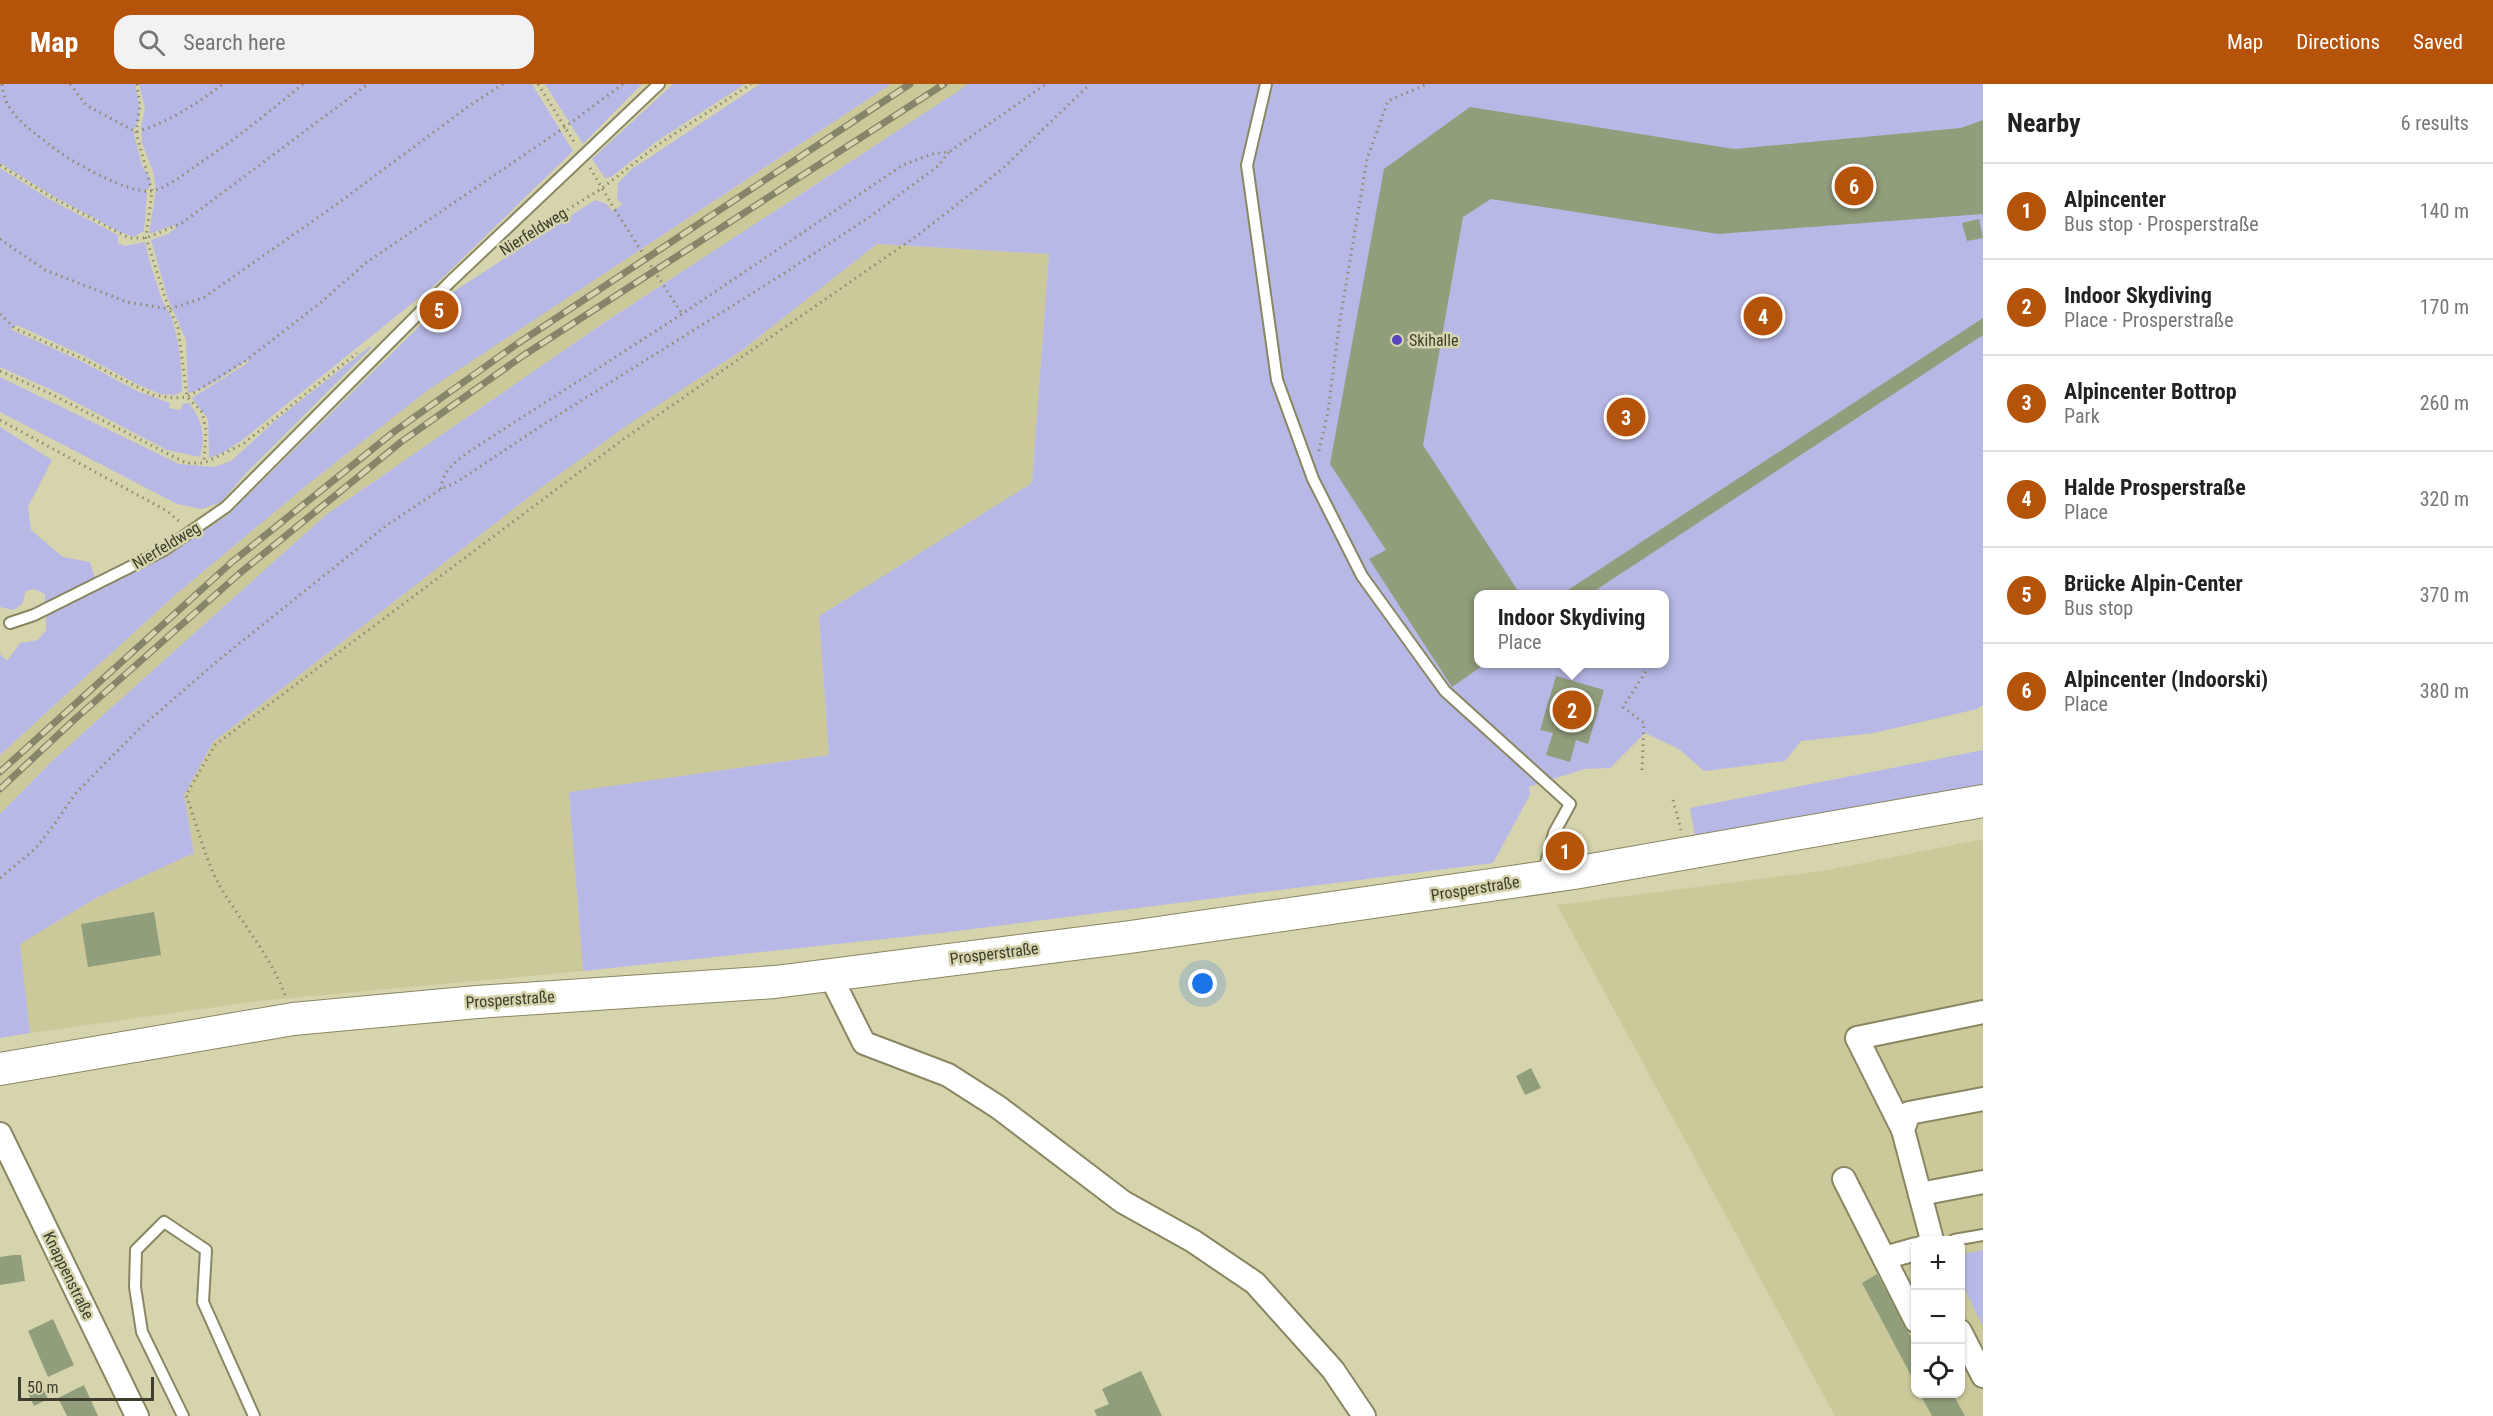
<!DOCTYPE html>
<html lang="en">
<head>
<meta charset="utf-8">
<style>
  :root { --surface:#fff; --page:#f2f2f2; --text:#222; --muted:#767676; --line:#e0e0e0; --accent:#b45309 }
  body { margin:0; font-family:"Roboto Condensed",sans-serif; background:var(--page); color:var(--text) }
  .controls { position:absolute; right:18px; bottom:18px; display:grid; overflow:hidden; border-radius:12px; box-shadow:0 2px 4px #0004 }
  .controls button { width:54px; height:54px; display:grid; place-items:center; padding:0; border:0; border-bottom:2px solid var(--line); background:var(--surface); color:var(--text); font:30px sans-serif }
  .scale { position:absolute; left:18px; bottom:15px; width:136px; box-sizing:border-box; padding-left:6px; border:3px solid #3f3e2e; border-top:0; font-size:16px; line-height:21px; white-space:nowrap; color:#3f3e2e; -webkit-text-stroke:4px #d6d4ad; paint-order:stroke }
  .you { position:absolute; left:1203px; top:900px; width:21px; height:21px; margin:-15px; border:4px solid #fff; border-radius:50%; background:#1a73e8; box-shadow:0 0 0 9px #1a73e833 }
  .badge { display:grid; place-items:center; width:39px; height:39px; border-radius:50%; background:var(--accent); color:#fff; font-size:20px; font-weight:700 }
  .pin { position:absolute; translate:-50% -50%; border:3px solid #fff; box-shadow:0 2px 6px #0006 }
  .popup { position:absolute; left:1474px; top:506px; width:195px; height:78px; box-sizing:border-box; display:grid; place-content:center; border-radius:12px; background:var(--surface); filter:drop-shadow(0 2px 4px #0005); font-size:20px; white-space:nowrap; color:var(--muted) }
  .popup b { font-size:22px; color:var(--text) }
  .popup::after { content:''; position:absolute; left:50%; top:100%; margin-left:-12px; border:12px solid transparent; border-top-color:var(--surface) }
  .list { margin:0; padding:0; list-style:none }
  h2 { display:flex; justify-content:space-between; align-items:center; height:78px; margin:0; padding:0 24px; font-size:26px }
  h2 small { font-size:20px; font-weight:400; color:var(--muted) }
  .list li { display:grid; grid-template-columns:39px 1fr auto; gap:18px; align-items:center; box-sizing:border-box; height:96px; padding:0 24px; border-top:2px solid var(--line) }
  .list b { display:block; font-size:22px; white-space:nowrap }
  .list p { margin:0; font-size:20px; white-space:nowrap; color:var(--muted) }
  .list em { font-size:20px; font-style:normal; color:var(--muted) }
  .icon { flex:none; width:33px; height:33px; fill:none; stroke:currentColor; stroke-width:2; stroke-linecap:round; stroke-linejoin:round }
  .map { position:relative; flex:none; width:1983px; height:1332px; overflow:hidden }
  header { display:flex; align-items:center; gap:36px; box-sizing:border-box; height:84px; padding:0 30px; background:var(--accent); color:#fff }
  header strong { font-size:28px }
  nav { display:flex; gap:33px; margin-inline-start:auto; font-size:21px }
  .search { width:420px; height:54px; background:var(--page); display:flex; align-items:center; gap:15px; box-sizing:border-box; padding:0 21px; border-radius:18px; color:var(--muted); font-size:22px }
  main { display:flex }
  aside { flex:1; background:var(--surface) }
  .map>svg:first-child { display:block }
</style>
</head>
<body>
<header>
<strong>Map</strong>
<div class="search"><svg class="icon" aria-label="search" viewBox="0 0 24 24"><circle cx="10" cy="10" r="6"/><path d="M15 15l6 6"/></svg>Search here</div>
<nav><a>Map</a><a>Directions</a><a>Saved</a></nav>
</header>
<main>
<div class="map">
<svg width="1983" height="1332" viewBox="0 0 1983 1332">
  <rect width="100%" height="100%" fill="#d6d4ad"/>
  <g fill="#cbc99a" fill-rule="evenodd">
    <polygon points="891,0 969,0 599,242 327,430 52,677 0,730 0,671 174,512 307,401 428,306"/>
    <polygon points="877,160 1049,170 1032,399 819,532 829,671 569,709 583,887 259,917 30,949 19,860 96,814 193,769 184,711 213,658 538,406 626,342 741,267"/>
    <path d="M1983,755V1332H1835L1557,821L1828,786ZM1916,1156H1960V1310H1916Z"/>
  </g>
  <g fill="#b8b8e6" fill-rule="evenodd">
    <path d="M0,0H135C138,15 144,34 133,46L134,50L142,81L151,96L149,105L143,107L147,108L144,147L134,153L120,148L53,112L0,79Z"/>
    <path d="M139,0H532L573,67L435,201L241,357L222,369L209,374L208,335L192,314L249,278L247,276C229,288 209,305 188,309L186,256L168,215L151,156L168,150L176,144L174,141L149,150L156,106L153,87L142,59L141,43L145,24Z"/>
    <polygon points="545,0 642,0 583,60"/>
    <polygon points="673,0 745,0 657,57 611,93 605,94 592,75"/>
    <polygon points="760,0 891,0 428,306 307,401 174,512 0,671 0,570 7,577 20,559 38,556 46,546 46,531 150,481 228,431 456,206 595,116 607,120 612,127 622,121 617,115 618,99 632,85"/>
    <path d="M969,0H1983V621L1977,625L1874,649L1801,657L1785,677L1704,687L1679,665L1645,649L1610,684L1584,685L1529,703L1530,711L1493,779L941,849L583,887L569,708L829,671L819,532L1032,399L1049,170L877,160L741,267L626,342L538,406L213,658L184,711L194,769L96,814L20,860L30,949L0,954V730L52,677L327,430L599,242ZM1479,510H1665V580H1479Z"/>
    <path d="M0,84L49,115L118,151V159L125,162L145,158C149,178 156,197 162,216C164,222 169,227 171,232C179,255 182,283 182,307L176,311L160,310L139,301L84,272L17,241L10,245L81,277L137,307L170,319L169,324L180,326L183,320L189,319C202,336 206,351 200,373L167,366L56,308L0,283Z"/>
    <polygon points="369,263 371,264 247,388 221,418 202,425 177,420 0,328 0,293 179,380 214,383 231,377 276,336"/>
    <polygon points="0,343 52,376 28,423 31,446 63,473 90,478 95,495 45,518 45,510 34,505 26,507 22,520 13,526 0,523"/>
    <polygon points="1983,666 1983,701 1696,758 1690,724"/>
    <polygon points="1983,1166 1983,1243 1961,1197 1960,1171"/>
  </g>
  <g fill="#919e7b">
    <polygon points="1470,23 1734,65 1961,44 1983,36 1983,130 1718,150 1491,115 1463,133 1423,361 1520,510 1479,510 1479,580 1485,580 1452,603 1369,475 1386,466 1330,380 1384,85"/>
    <polygon points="1979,135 1983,154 1967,157 1962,139"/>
    <polygon points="1983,234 1983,251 1590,510 1562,510"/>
    <polygon points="1556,592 1604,606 1588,660 1576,656 1570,678 1546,671 1553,649 1540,646"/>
    <polygon points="154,828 161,871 88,883 81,840"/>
    <polygon points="1531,984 1541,1004 1525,1011 1516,992"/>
    <polygon points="13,1171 21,1171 25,1197 0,1201 0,1173"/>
    <polygon points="1877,1190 1916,1263 1916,1301 1862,1199"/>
    <polygon points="53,1235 74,1281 48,1293 28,1247"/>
    <polygon points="1141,1287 1162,1332 1097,1332 1094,1326 1109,1320 1102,1305"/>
    <polygon points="41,1300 48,1315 34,1322 27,1307"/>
    <polygon points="84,1301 98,1332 67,1332 58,1314"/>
    <polygon points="1920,1310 1953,1310 1965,1332 1932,1332"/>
  </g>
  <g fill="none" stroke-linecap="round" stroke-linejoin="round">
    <defs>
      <g id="lane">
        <polyline points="1266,0 1247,81 1277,296 1313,395 1362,492 1445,607 1570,720 1554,749 1543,790"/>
        <polyline points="10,539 34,531 164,466 226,423 451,197 659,0"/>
        <polyline points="1954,1156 1983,1151"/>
        <polyline points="183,1332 142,1248 135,1203 136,1166 164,1138 206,1166 203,1218 254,1332"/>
      </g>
      <g id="street">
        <polyline points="830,891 864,959 948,991 998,1023 1123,1118 1193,1157 1255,1199 1333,1286 1364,1332"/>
        <polyline points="1903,1046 1857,954 1983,928"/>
        <polyline points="0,1050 137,1332"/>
        <polyline points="1844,1095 1916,1237"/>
        <polyline points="1920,1110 1983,1098"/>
        <polyline points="1932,1156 1903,1046 1909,1029 1983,1015"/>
        <polyline points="1884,1174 1916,1165"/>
        <polyline points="1960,1247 1983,1292"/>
      </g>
      <polyline id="secondary" points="0,985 293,935 477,918 775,898 1130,853 1574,789 1983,717"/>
    </defs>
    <use href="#lane" stroke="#898762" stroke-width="14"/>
    <use href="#street" stroke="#898762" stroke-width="26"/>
    <use href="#secondary" stroke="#898762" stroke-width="34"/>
    <g stroke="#8d8c70" stroke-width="3" stroke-dasharray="1.5 4.5" stroke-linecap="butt">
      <path d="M2,0C4,30 29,44 51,62C70,77 126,109 150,107C165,105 182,92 194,83C232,58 268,29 303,0"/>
      <path d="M70,0L86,21L136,48C169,38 195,21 223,0"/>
      <polyline points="137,0 140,22 136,48 152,107 146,154 169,225 178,243 187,313 202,328 206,346 204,378"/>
      <polyline points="538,0 576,61"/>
      <polyline points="0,81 51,113 129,154 146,154 182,139 368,0"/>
      <polyline points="590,84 615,126"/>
      <polyline points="0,155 45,186 127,218 169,225 203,214 337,120 469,22 503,0"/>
      <polyline points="516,157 601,105 659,60 751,0"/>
      <polyline points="0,230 14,244 83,275 153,311 174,314 187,313 245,277 319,220 367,178 565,43 623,0"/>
      <polyline points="0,287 51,310 186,379 204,379 243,360 357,269"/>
      <polyline points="0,336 167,427 181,439"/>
      <polyline points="1319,367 1328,327 1339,242 1367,75 1388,17 1427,0"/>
      <path d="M441,405C442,387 456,377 470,367L682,230L903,81L932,70L949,68L1046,0"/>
      <polyline points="1642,686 1644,639 1623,623 1649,583"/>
      <polyline points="1673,716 1681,746"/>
      <polyline points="0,794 35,765 56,738 75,710 138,646 215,579 387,441 441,405 457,398 544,340 783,190 871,132 938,82 949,68"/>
      <path d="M285,911C270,870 239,836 218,799C205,774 196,738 186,711L215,661L625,354L918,151L1001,86L1090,0"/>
    </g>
    <use href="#lane" stroke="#fff" stroke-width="10"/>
    <use href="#street" stroke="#fff" stroke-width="22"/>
    <use href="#secondary" stroke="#fff" stroke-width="32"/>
    <defs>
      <g id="rail">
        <polyline points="0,688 232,478 395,347 517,260 910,0"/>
        <polyline points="0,705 75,635 240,489 401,358 524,271 944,0"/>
      </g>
    </defs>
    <use href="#rail" stroke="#86856a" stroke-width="7"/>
    <use href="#rail" stroke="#d6d4ad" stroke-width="4.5" stroke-dasharray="14" stroke-linecap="butt"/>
    <polyline stroke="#8d8c70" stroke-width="3" stroke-dasharray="1.5 4.5" stroke-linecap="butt" points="615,126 682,230"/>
  </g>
  <circle fill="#5945bd" stroke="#d6d4ad" stroke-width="2" cx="1397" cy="256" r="6"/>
  <g text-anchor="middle" stroke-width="5" stroke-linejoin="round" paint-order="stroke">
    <g font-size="16" fill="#3f3e2e" stroke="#d6d4ad">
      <text transform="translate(533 147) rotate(-32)" y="6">Nierfeldweg</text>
      <text transform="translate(166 461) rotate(-31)" y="6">Nierfeldweg</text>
      <text transform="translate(1475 804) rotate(-9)" y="6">Prosperstraße</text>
      <text transform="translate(994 869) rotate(-7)" y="6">Prosperstraße</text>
      <text transform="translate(510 915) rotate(-4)" y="6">Prosperstraße</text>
      <text transform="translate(69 1191) rotate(64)" y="6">Knappenstraße</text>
    </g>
    <g font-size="16" fill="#3f3e2e" stroke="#d6d4ad" text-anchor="start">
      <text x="1409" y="262">Skihalle</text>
    </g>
  </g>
</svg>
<div class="controls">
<button>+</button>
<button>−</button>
<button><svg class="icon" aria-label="locate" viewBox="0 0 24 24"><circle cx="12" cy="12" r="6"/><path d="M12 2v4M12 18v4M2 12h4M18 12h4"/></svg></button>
</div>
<div class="scale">50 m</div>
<div class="you"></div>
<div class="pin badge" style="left:1565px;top:767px">1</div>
<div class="pin badge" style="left:1572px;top:626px">2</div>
<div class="popup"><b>Indoor Skydiving</b>Place</div>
<div class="pin badge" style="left:1626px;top:333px">3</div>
<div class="pin badge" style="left:1763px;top:232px">4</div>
<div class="pin badge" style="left:439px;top:226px">5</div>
<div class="pin badge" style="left:1854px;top:102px">6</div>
</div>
<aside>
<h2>Nearby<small>6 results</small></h2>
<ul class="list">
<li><span class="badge">1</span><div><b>Alpincenter</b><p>Bus stop · Prosperstraße</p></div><em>140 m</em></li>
<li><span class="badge">2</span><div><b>Indoor Skydiving</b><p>Place · Prosperstraße</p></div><em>170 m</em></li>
<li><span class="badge">3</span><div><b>Alpincenter Bottrop</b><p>Park</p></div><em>260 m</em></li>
<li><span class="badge">4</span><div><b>Halde Prosperstraße</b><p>Place</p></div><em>320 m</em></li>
<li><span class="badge">5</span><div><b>Brücke Alpin-Center</b><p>Bus stop</p></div><em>370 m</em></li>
<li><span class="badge">6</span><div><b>Alpincenter (Indoorski)</b><p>Place</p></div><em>380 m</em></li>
</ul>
</aside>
</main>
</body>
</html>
